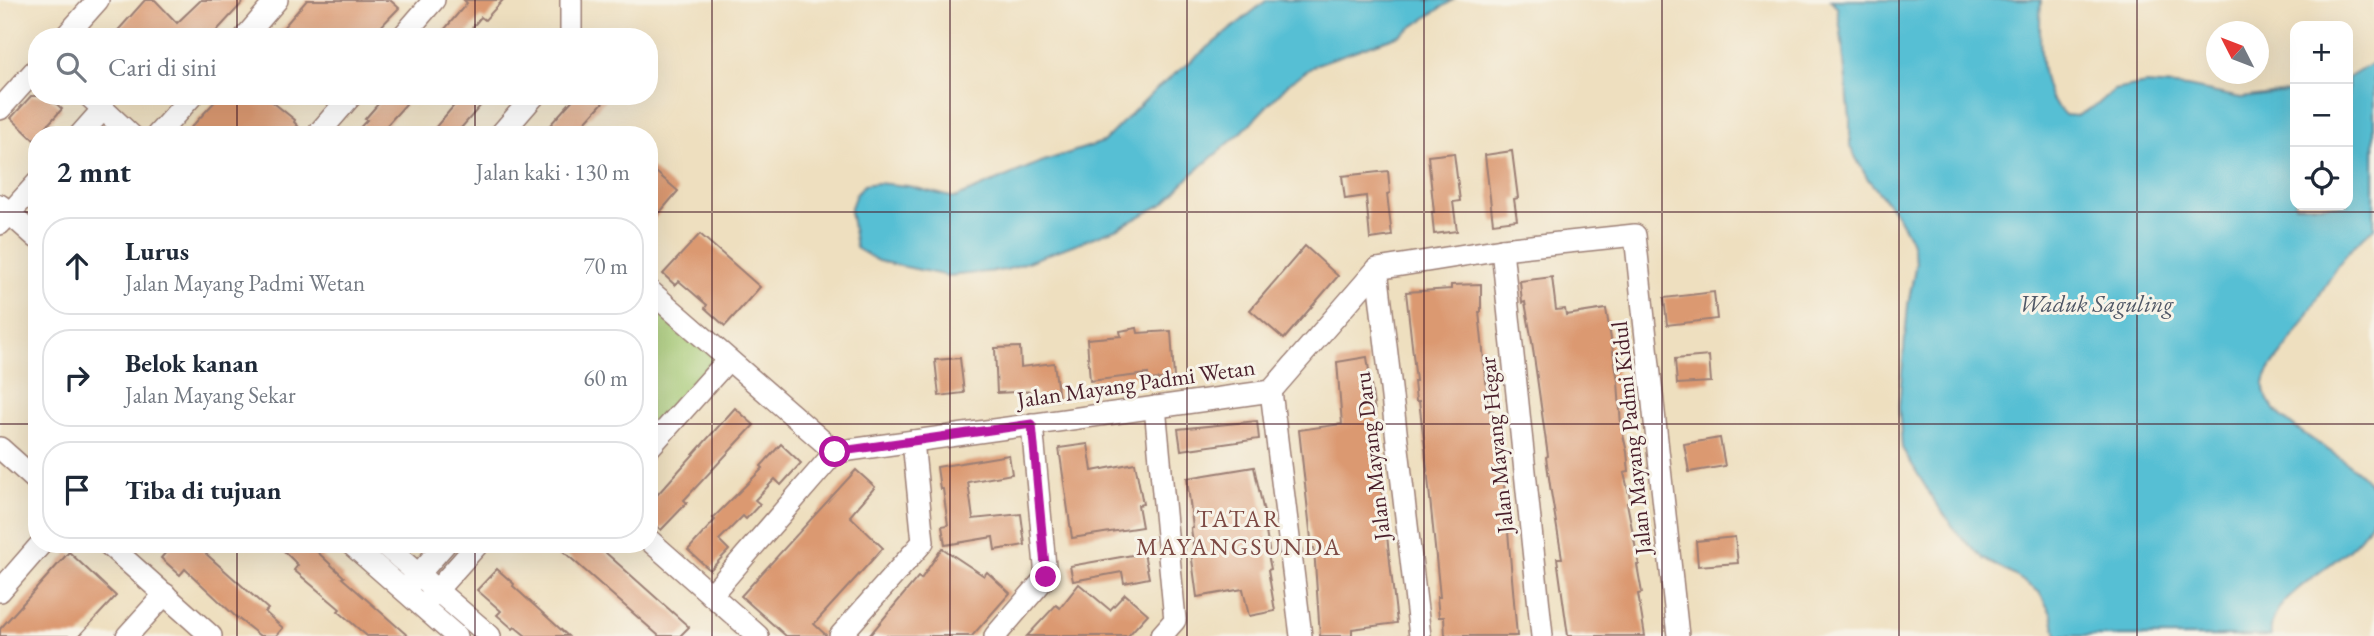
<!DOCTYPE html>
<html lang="id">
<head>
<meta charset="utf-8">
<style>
  :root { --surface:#fff; --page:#f6f6f7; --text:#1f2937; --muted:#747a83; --line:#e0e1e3 }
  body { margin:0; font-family:"EB Garamond",serif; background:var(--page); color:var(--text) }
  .controls { position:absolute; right:21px; top:21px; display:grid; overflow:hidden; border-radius:14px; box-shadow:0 7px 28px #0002 }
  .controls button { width:63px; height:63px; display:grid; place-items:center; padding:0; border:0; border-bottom:2px solid var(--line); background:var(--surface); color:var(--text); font:35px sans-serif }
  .compass { position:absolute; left:2206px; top:21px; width:63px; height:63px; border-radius:50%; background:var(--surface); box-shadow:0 7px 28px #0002; rotate:312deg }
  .stop { position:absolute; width:21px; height:21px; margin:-16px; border:5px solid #b5179e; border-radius:50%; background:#fff }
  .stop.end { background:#b5179e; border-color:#fff; box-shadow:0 2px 7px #0008 }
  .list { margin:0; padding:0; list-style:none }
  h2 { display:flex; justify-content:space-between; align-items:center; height:91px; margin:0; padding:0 28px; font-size:30px }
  h2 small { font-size:23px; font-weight:400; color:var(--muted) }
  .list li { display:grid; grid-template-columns:46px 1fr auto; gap:21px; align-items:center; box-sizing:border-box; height:98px; margin:0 14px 14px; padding:0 14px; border:2px solid var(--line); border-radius:28px }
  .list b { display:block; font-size:26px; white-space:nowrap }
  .list p { margin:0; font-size:23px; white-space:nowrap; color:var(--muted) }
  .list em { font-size:23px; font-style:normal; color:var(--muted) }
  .icon { flex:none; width:38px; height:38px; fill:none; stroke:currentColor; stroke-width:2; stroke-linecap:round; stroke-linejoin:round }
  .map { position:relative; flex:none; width:2374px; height:636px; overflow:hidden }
  .search { position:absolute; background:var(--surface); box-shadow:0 7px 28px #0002; left:28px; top:28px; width:630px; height:77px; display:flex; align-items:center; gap:18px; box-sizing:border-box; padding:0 24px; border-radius:28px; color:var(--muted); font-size:26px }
  .panel { position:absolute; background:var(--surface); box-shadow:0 7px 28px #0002; left:28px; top:126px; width:630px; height:427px; border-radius:28px }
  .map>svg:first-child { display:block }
</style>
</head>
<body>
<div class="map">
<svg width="2374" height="636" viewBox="0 0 2374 636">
  <rect width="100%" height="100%" fill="#f7f3e8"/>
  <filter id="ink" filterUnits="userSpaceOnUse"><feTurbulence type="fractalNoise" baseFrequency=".0143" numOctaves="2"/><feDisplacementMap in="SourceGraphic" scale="14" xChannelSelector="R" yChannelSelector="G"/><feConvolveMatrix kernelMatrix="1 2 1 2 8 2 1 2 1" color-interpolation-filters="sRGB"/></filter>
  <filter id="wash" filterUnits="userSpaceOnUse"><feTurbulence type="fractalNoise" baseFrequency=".00686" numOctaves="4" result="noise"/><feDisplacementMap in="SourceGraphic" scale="28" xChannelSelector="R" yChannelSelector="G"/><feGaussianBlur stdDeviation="1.57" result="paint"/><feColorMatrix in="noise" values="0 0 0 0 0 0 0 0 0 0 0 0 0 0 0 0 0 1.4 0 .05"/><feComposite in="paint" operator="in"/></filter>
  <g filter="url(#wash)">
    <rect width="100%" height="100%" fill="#eedfbf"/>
    <polygon fill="#a4c973" stroke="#77744f" stroke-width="2" points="649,297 717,356 649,435"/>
    <g fill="#57bfd4" stroke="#506f80" stroke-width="2">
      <polygon points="1267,0 1453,0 1400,35 1317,64 1289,83 1243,131 1190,176 1165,203 1118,228 1006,270 948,276 878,261 856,248 850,210 856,194 864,185 877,183 908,186 955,198 1041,162 1103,142 1155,90"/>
      <path d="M1831,0H2041C2039,28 2039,73 2051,98C2054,104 2061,110 2065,115L2077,116L2097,105L2114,90L2146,84L2187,87L2241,98L2295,91V205H2348V78L2374,62V228C2365,236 2355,244 2347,254C2323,284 2307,321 2283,352C2276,360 2265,373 2264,384C2260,424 2367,460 2374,493C2374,499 2374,509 2373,514C2363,561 2264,589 2271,636H2057L2052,615L2039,592L2017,577L1984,559L1960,536L1933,499L1902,448L1899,407L1908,305L1916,262L1911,240L1896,213L1867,178L1850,147V119L1841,32L1837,7Z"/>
    </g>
    <g id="blocks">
      <g fill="#db9971">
        <polygon points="145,0 155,0 177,23 201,0 245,0 211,37 112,37"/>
        <polygon points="307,0 390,0 399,8 371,37 275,37"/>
        <polygon points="464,0 503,0 485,20 481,17 464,37 438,37 467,3"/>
        <polygon points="31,96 48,96 62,109 34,140 11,118"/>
        <polygon points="220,96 265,96 295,120 294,122 298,126 289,135 184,135"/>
        <polygon points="385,96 398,96 406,104 378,135 353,135 367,120 365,119"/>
        <polygon points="462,96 489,96 455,135 429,135"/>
        <polygon points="576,96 609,96 573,135 541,135"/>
        <polygon points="1512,151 1518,198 1514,199 1517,220 1493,223 1485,155"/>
        <polygon points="1454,153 1460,201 1453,202 1457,231 1434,234 1432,212 1434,212 1428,156"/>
        <polygon points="649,166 678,191 649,225"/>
        <polygon points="1388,171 1390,193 1387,194 1392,236 1370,239 1366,196 1345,199 1342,176"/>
        <polygon points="700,234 760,287 725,326 705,308 707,305 679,281 675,285 663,274"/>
        <polygon points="1305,246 1338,276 1284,339 1250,310"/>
        <polygon points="1552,277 1556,310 1565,309 1566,315 1606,309 1618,381 1621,426 1627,452 1629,472 1624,473 1631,502 1627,503 1639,565 1637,565 1642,593 1638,594 1645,636 1568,636 1557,558 1562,558 1551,492 1546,457 1548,456 1532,342 1525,302 1522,303 1520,281"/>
        <polygon points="1481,284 1481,312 1479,312 1485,370 1489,411 1493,411 1496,439 1500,439 1517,636 1445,636 1444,617 1439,617 1437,597 1440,597 1425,449 1419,401 1416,401 1414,381 1416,381 1406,292 1451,289 1451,285"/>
        <polygon points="1714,292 1717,319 1667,325 1664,298"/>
        <polygon points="1137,328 1138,333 1171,331 1174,378 1148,380 1148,374 1090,381 1087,339 1121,336 1120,331"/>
        <polygon points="1020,347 1021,367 1054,363 1059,400 1038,403 1036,391 997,393 995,348"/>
        <polygon points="1709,356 1711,382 1677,384 1675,359"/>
        <polygon points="1367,357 1384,475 1380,475 1397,623 1352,629 1352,636 1320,636 1314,548 1312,548 1299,430 1342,424 1337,362"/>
        <polygon points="960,358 964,393 939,396 935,360"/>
        <polygon points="735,408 754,425 684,500 687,503 661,530 649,519 649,504"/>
        <polygon points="1257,421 1259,439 1181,450 1178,429"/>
        <polygon points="1720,438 1725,466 1689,472 1684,444"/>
        <polygon points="781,444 801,463 781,485 775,479 755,500 760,504 746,519 743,516 719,540 729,550 710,570 688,550 715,520 713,518 763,468 761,466"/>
        <polygon points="1088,444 1092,471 1135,463 1143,504 1138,505 1142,527 1072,538 1059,448"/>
        <polygon points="1009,455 1012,474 968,482 973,519 1021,514 1025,545 995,550 993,537 945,545 942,526 948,525 943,489 940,489 937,467"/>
        <polygon points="1254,467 1268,531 1266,532 1269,550 1267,550 1271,569 1268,570 1275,611 1249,616 1243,589 1197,597 1191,552 1194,551 1191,528 1193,528 1187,478"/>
        <polygon points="856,470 875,487 850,516 883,548 814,624 827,636 786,636 741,596"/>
        <polygon points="1735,537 1738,563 1698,566 1696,541"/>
        <polygon points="173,544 195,544 268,609 265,612 283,628 276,636 260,636 235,616 185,569 180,575 161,558"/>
        <polygon points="277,544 309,544 344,577 342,578 408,636 367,636 338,611 340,609 294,570 298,565"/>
        <polygon points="555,544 596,544 689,627 680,636 659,636"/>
        <polygon points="942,548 984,576 987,572 1010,593 972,636 869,636 918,577 921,579"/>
        <polygon points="69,552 116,596 79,636 0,636 0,629"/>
        <polygon points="1144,553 1149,578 1124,583 1122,572 1073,581 1070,566"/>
        <polygon points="497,569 514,584 513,586 568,636 526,636 515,627 513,629 497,615 501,611 477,590"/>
        <polygon points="1079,584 1110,610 1125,594 1148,614 1128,636 1027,636 1056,605 1060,608"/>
      </g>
    </g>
  </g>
  <g filter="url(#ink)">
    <use href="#blocks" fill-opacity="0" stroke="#9c7f75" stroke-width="2"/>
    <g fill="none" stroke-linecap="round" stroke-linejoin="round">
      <defs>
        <g id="minor">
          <polyline points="65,37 98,0"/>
          <polyline points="245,37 277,0"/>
          <polyline points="402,37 434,0"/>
          <polyline points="571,37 571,0"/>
          <polyline points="89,96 131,135"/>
          <polyline points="0,109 37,68"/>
          <polyline points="80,135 103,109"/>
          <polyline points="157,135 192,96"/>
          <polyline points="317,135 351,96"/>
          <polyline points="500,135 534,96"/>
          <polyline points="0,205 37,238"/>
          <polyline points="0,224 37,183"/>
          <polyline points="1502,249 1542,636"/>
          <polyline points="1377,269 1420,636"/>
          <polyline points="649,290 835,452 1271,391 1377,269 1502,249 1635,235 1678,636"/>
          <polyline points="1271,391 1301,636"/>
          <polyline points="1155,407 1175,620 1161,636"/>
          <polyline points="0,448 37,481"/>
          <polyline points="649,448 728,360"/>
          <polyline points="649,540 758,636"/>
          <polyline points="108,544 211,636"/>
          <polyline points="351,544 456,636"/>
          <polyline points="383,544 490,636"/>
          <polyline points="410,584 445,544"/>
          <polyline points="0,591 41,544"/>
          <polyline points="711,595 835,452"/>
          <polyline points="428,600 478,544"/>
          <polyline points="127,636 165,594"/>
          <polyline points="840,636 923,542 913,441"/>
          <polyline points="995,636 1046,577 1032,424"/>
        </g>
      </defs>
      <use href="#minor" stroke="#9c7f75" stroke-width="24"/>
      <use href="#minor" stroke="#fff" stroke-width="21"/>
    </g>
  </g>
  <g fill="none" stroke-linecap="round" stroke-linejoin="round" filter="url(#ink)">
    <polyline stroke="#b5179e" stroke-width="9" points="835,452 1032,424 1046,577"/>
  </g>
  <path fill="none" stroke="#4a1f2b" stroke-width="2" stroke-opacity="0.55" d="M237,0V37M475,0V37M712,0V636M950,0V636M1187,0V636M1424,0V636M1662,0V636M1899,0V636M2137,0V636M237,96V135M475,96V135M0,212H37M649,212H2374M0,424H37M649,424H2374M237,544V636M475,544V636"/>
  <g text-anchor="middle" stroke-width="6" stroke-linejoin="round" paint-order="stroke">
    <g font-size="23" fill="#4a1f2b" stroke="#f7f3e8">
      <text transform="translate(1136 383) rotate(-8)" y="8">Jalan Mayang Padmi Wetan</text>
      <text transform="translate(1631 438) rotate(-96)" y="8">Jalan Mayang Padmi Kidul</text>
      <text transform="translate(1496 445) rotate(-96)" y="8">Jalan Mayang Hegar</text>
      <text transform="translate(1372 456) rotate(-97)" y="8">Jalan Mayang Daru</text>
    </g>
    <g font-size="24" font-style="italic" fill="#4f5766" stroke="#f7f3e8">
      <text x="2096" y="312">Waduk Saguling</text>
    </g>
    <g font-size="24" letter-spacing="2" fill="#7d4a44" stroke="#f7f3e8">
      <text x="1239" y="527">TATAR<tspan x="1239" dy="28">MAYANGSUNDA</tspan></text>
    </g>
  </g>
</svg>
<div class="controls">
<button>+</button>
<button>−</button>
<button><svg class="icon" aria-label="locate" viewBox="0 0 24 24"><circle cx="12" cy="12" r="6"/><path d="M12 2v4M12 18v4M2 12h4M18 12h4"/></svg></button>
</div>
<svg class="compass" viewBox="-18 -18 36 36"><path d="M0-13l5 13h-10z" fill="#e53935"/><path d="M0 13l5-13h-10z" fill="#747a83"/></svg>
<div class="stop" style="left:835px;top:452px"></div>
<div class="stop end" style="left:1046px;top:577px"></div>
<div class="search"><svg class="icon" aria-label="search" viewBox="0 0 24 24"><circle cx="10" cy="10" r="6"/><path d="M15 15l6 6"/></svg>Cari di sini</div>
<section class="panel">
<h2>2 mnt<small>Jalan kaki · 130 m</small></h2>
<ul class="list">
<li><svg class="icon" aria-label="ahead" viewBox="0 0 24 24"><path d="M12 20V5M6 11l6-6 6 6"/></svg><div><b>Lurus</b><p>Jalan Mayang Padmi Wetan</p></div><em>70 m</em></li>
<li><svg class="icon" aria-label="right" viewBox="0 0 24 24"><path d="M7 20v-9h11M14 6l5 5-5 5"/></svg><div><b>Belok kanan</b><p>Jalan Mayang Sekar</p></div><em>60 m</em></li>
<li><svg class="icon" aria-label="arrive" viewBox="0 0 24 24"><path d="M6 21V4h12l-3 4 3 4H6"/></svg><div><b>Tiba di tujuan</b></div></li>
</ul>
</section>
</div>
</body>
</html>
